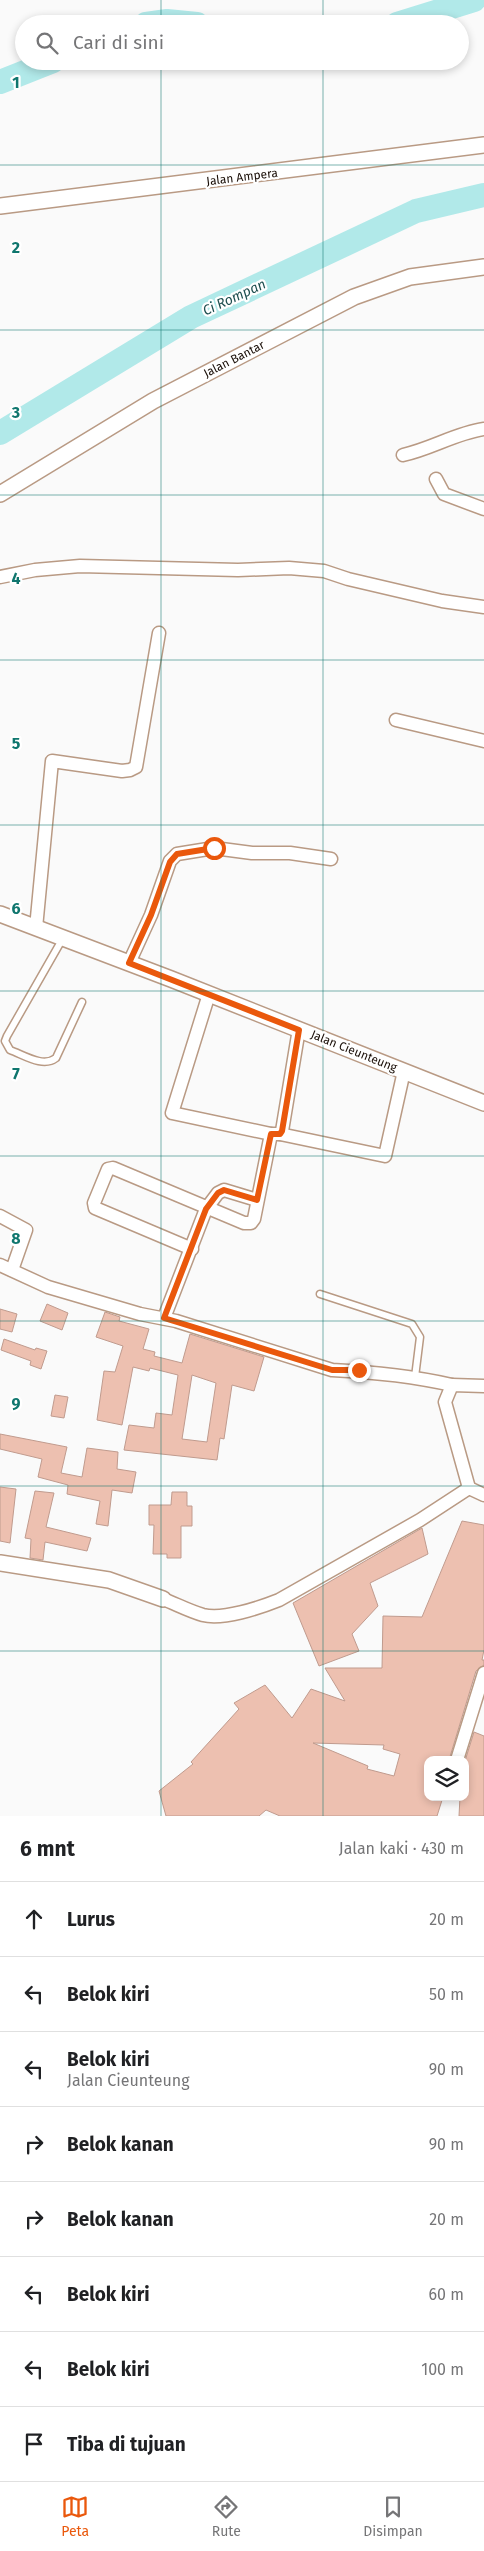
<!DOCTYPE html>
<html lang="id">
<head>
<meta charset="utf-8">
<style>
  :root { --surface:#fff; --page:#f6f6f6; --text:#202124; --muted:#757577; --line:#e0e0e0; --accent:#ea580c }
  body { margin:0; font-family:"Fira Sans",sans-serif; background:var(--page); color:var(--text) }
  .controls { position:absolute; right:15px; bottom:15px; display:grid; overflow:hidden; border-radius:10px; box-shadow:0 2px 8px #0003 }
  .controls button { width:45px; height:45px; display:grid; place-items:center; padding:0; border:0; border-bottom:1px solid var(--line); background:var(--surface); color:var(--text); font:25px sans-serif }
  .stop { position:absolute; width:15px; height:15px; margin:-11px; border:4px solid #ea580c; border-radius:50%; background:#fff }
  .stop.end { background:#ea580c; border-color:#fff; box-shadow:0 1px 5px #0008 }
  .list { margin:0; padding:0; list-style:none }
  h2 { display:flex; justify-content:space-between; align-items:center; height:65px; margin:0; padding:0 20px; font-size:21px }
  h2 small { font-size:16px; font-weight:400; color:var(--muted) }
  .list li { display:grid; grid-template-columns:32px 1fr auto; gap:15px; align-items:center; box-sizing:border-box; height:75px; padding:0 20px; border-top:1px solid var(--line) }
  .list b { display:block; font-size:19px; white-space:nowrap }
  .list p { margin:0; font-size:16px; white-space:nowrap; color:var(--muted) }
  .list em { font-size:16px; font-style:normal; color:var(--muted) }
  .icon { flex:none; width:28px; height:28px; fill:none; stroke:currentColor; stroke-width:2; stroke-linecap:round; stroke-linejoin:round }
  .map { position:relative; flex:none; width:484px; height:1816px; overflow:hidden }
  .search { position:absolute; background:var(--surface); box-shadow:0 2px 8px #0003; left:15px; right:15px; top:15px; height:55px; display:flex; align-items:center; gap:12px; box-sizing:border-box; padding:0 18px; border-radius:28px; color:var(--muted); font-size:19px }
  .sheet { height:665px; background:var(--surface) }
  nav { display:flex; justify-content:space-around; align-items:center; box-sizing:border-box; height:70px; border-top:1px solid var(--line); background:var(--surface); font-size:14px; color:var(--muted) }
  nav a { display:grid; justify-items:center; gap:2px }
  nav .on { color:var(--accent) }
  .map>svg:first-child { display:block }
</style>
</head>
<body>
<div class="map">
<svg width="484" height="1816" viewBox="0 0 484 1816">
  <rect width="100%" height="100%" fill="#fafafa"/>
  <g fill="none" stroke-linecap="round" stroke-linejoin="round">
    <g stroke="#b1e9e9" stroke-width="24">
      <polyline points="146,24 167,21 197,24"/>
      <polyline points="397,24 474,0"/>
      <polyline points="0,82 53,61"/>
      <polyline points="0,433 191,317 416,211 484,195"/>
    </g>
  </g>
  <g fill="#edc0b0" stroke="#c09b8e" fill-rule="evenodd">
    <polygon points="47,1304 68,1313 62,1330 40,1321"/>
    <polygon points="0,1309 17,1314 12,1332 0,1329"/>
    <path d="M105,1312L120,1317L119,1321L149,1329L143,1349L155,1352L154,1356L182,1363L190,1334L264,1357L254,1391L232,1385L224,1439L220,1438L217,1460L124,1450L129,1425L154,1428L156,1413L172,1415L178,1375L150,1368L149,1371L133,1367L122,1425L97,1420L104,1371L115,1372L123,1346L96,1337ZM192,1375L216,1383L207,1442L182,1439Z"/>
    <polygon points="4,1339 35,1350 36,1348 47,1351 41,1369 30,1365 31,1361 1,1350"/>
    <polygon points="55,1395 68,1397 64,1418 51,1416"/>
    <polygon points="0,1434 67,1447 61,1473 82,1477 87,1448 118,1452 117,1469 136,1472 132,1493 112,1490 108,1526 96,1524 100,1501 67,1494 68,1485 38,1477 42,1459 0,1449"/>
    <polygon points="0,1487 16,1489 10,1543 0,1541"/>
    <polygon points="35,1491 54,1493 46,1527 91,1538 87,1551 45,1542 43,1560 30,1558 31,1539 25,1538"/>
    <polygon points="172,1492 187,1492 187,1506 192,1506 192,1526 181,1526 181,1558 167,1558 167,1554 153,1554 154,1525 149,1525 149,1505 171,1505"/>
    <path d="M462,1521L484,1525V1650L482,1660H484V1665L476,1671L449,1760H428V1797H443L437,1816H280L266,1810L259,1816H166L159,1791L193,1764L191,1762L239,1709L234,1703L265,1685L292,1718L311,1689L345,1701L325,1668H382L383,1616L422,1617ZM313,1743L384,1745L383,1749L400,1754L394,1776L367,1769L368,1766Z"/>
    <polygon points="422,1528 428,1554 370,1583 378,1606 352,1634 359,1651 319,1666 293,1603"/>
    <polygon points="474,1732 484,1736 484,1816 459,1816 460,1797 465,1797 465,1761"/>
  </g>
  <g fill="none" stroke-linecap="round" stroke-linejoin="round">
    <defs>
      <g id="service">
        <path d="M63,938L7,1036L5,1041L10,1050C24,1055 43,1068 56,1058L82,1002"/>
        <polyline points="320,1294 412,1324 420,1337 415,1377"/>
      </g>
      <g id="minor">
        <path d="M403,455C431,449 456,433 484,429"/>
        <polyline points="436,479 444,494 484,509"/>
        <polyline points="0,577 35,570 80,566 238,570 289,568 324,571 348,579 442,601 484,607"/>
        <polyline points="396,720 484,741"/>
        <polyline points="36,928 52,761 122,771 130,770 136,767 159,633"/>
        <polyline points="129,963 151,915 170,861 177,854 214,848 252,853 290,853 331,859"/>
        <polyline points="209,994 172,1113 271,1134"/>
        <polyline points="280,1134 385,1156 404,1071"/>
        <polyline points="0,1216 26,1230 12,1270"/>
        <polyline points="192,1249 95,1208 94,1203 108,1169 113,1168 244,1223 251,1223 254,1219 271,1134 280,1134 282,1131 299,1029"/>
        <path d="M0,1265L48,1287L140,1314L176,1321L332,1370C373,1372 412,1376 452,1385"/>
        <polyline points="164,1318 206,1209 218,1193 224,1190 257,1200"/>
        <polyline points="469,1488 445,1402 452,1385 484,1386"/>
        <path d="M163,1599C176,1604 189,1611 203,1615C223,1620 259,1608 279,1600L420,1520L469,1488L484,1495"/>
        <polyline points="457,1760 484,1673"/>
      </g>
      <g id="tertiary">
        <polyline points="0,206 484,145"/>
        <polyline points="0,494 153,401 354,297 410,277 484,267"/>
        <polyline points="0,914 171,979 484,1103"/>
        <polyline points="0,1563 109,1580 163,1599"/>
      </g>
    </defs>
    <use href="#service" stroke="#b99a84" stroke-width="9"/>
    <use href="#minor" stroke="#b99a84" stroke-width="15"/>
    <use href="#tertiary" stroke="#b99a84" stroke-width="18"/>
    <use href="#service" stroke="#fff" stroke-width="6"/>
    <use href="#minor" stroke="#fff" stroke-width="12"/>
    <use href="#tertiary" stroke="#fff" stroke-width="15"/>
  </g>
  <g fill="none" stroke-linecap="round" stroke-linejoin="round">
    <polyline stroke="#ea580c" stroke-width="6" points="214,848 177,854 170,862 151,915 129,963 299,1030 282,1131 280,1134 271,1134 257,1200 224,1190 218,1193 206,1209 164,1318 332,1370 359,1370"/>
  </g>
  <path fill="none" stroke="#0f766e" stroke-width="1" stroke-opacity="0.55" d="M161,0V24M323,0V24M161,61V1816M323,61V1816M0,165H484M0,330H484M0,495H484M0,660H484M0,825H484M0,991H484M0,1156H484M0,1321H484M0,1486H484M0,1651H484"/>
  <g text-anchor="middle" stroke-width="4.5" stroke-linejoin="round" paint-order="stroke">
    <g font-size="12" fill="#180d06" stroke="#fff">
      <text transform="translate(242 177) rotate(-7)" y="4">Jalan Ampera</text>
      <text transform="translate(234 359) rotate(-27)" y="4">Jalan Bantar</text>
      <text transform="translate(354 1051) rotate(22)" y="4">Jalan Cieunteung</text>
    </g>
    <g font-size="14" font-style="italic" fill="#1f4f50" stroke="#fff">
      <text transform="translate(234 297) rotate(-25)" y="5">Ci Rompan</text>
    </g>
  </g>
  <g font-size="16" text-anchor="middle" font-weight="bold" fill="#0f766e" stroke="#fff" stroke-width="4.5" stroke-linejoin="round" paint-order="stroke">
    <text x="16" y="88">1</text>
    <text x="16" y="253">2</text>
    <text x="16" y="418">3</text>
    <text x="16" y="584">4</text>
    <text x="16" y="749">5</text>
    <text x="16" y="914">6</text>
    <text x="16" y="1079">7</text>
    <text x="16" y="1244">8</text>
    <text x="16" y="1409">9</text>
  </g>
</svg>
<div class="controls">
<button><svg class="icon" aria-label="layers" viewBox="0 0 24 24"><path d="M12 4l9 5-9 5-9-5zM3 14l9 5 9-5"/></svg></button>
</div>
<div class="stop" style="left:214px;top:848px"></div>
<div class="stop end" style="left:359px;top:1370px"></div>
<div class="search"><svg class="icon" aria-label="search" viewBox="0 0 24 24"><circle cx="10" cy="10" r="6"/><path d="M15 15l6 6"/></svg>Cari di sini</div>
</div>
<section class="sheet">
<h2>6 mnt<small>Jalan kaki · 430 m</small></h2>
<ul class="list">
<li><svg class="icon" aria-label="ahead" viewBox="0 0 24 24"><path d="M12 20V5M6 11l6-6 6 6"/></svg><div><b>Lurus</b></div><em>20 m</em></li>
<li><svg class="icon" aria-label="left" viewBox="0 0 24 24"><path d="M17 20v-9H6M10 6l-5 5 5 5"/></svg><div><b>Belok kiri</b></div><em>50 m</em></li>
<li><svg class="icon" aria-label="left" viewBox="0 0 24 24"><path d="M17 20v-9H6M10 6l-5 5 5 5"/></svg><div><b>Belok kiri</b><p>Jalan Cieunteung</p></div><em>90 m</em></li>
<li><svg class="icon" aria-label="right" viewBox="0 0 24 24"><path d="M7 20v-9h11M14 6l5 5-5 5"/></svg><div><b>Belok kanan</b></div><em>90 m</em></li>
<li><svg class="icon" aria-label="right" viewBox="0 0 24 24"><path d="M7 20v-9h11M14 6l5 5-5 5"/></svg><div><b>Belok kanan</b></div><em>20 m</em></li>
<li><svg class="icon" aria-label="left" viewBox="0 0 24 24"><path d="M17 20v-9H6M10 6l-5 5 5 5"/></svg><div><b>Belok kiri</b></div><em>60 m</em></li>
<li><svg class="icon" aria-label="left" viewBox="0 0 24 24"><path d="M17 20v-9H6M10 6l-5 5 5 5"/></svg><div><b>Belok kiri</b></div><em>100 m</em></li>
<li><svg class="icon" aria-label="arrive" viewBox="0 0 24 24"><path d="M6 21V4h12l-3 4 3 4H6"/></svg><div><b>Tiba di tujuan</b></div></li>
</ul>
</section>
<nav>
<a class="on"><svg class="icon" aria-label="map" viewBox="0 0 24 24"><path d="M3 6l6-2 6 2 6-2v14l-6 2-6-2-6 2zM9 4v14M15 6v14"/></svg>Peta</a>
<a><svg class="icon" aria-label="directions" viewBox="0 0 24 24"><path d="M12 3l9 9-9 9-9-9zM9 14v-3h6M13 9l2 2-2 2"/></svg>Rute</a>
<a><svg class="icon" aria-label="saved" viewBox="0 0 24 24"><path d="M7 4h10v16l-5-4-5 4z"/></svg>Disimpan</a>
</nav>
</body>
</html>
